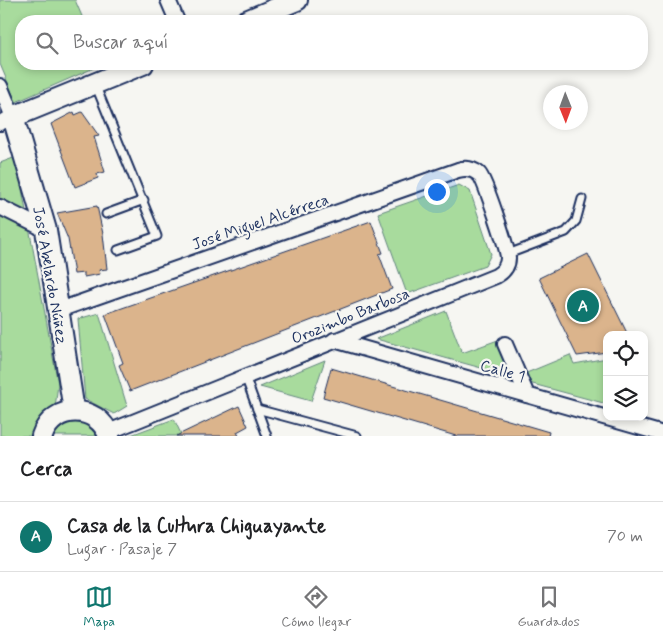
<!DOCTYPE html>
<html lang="es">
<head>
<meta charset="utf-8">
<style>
  :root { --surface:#fff; --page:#f2f2f2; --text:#202124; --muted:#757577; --line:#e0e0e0; --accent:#0f766e }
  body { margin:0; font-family:Mynerve,sans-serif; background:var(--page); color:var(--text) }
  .controls { position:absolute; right:15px; bottom:15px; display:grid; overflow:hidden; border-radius:10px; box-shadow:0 2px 8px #0003 }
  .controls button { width:45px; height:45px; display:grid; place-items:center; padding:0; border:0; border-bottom:1px solid var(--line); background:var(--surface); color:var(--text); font:25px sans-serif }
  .compass { position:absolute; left:543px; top:85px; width:45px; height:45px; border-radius:50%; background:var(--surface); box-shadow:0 2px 8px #0003; rotate:179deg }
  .you { position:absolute; left:436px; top:191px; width:18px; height:18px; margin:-12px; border:4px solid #fff; border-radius:50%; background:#1a73e8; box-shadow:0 0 0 8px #1a73e833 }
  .badge { display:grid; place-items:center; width:32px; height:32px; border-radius:50%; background:var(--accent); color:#fff; font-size:16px; font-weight:700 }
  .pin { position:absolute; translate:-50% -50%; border:2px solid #fff; box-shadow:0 1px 5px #0006 }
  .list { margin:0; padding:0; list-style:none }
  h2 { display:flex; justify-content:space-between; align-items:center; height:65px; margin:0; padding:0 20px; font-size:21px }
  h2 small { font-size:16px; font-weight:400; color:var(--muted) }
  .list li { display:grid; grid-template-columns:32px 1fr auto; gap:15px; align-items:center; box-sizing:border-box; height:70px; padding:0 20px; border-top:1px solid var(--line) }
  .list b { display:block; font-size:19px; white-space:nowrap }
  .list p { margin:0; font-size:16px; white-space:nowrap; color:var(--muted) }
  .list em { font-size:16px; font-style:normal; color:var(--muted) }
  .icon { flex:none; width:28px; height:28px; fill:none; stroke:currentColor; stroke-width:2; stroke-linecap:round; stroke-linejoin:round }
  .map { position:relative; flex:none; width:663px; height:436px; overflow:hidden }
  .search { position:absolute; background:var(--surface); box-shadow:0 2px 8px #0003; left:15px; right:15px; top:15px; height:55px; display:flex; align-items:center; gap:12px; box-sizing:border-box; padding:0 18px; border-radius:20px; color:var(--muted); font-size:19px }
  .sheet { height:135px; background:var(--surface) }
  nav { display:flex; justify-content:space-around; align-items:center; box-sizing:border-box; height:70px; border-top:1px solid var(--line); background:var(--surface); font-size:14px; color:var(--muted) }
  nav a { display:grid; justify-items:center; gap:2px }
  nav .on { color:var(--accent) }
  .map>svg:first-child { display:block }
</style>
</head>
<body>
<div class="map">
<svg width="663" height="436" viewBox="0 0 663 436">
  <rect width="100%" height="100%" fill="#f6f6f2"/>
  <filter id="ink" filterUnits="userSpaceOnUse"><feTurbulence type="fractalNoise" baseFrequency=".02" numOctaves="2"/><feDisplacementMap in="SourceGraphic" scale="10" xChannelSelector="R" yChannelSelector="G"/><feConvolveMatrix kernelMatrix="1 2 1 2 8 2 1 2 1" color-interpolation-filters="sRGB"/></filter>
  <g filter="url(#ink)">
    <g fill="#a8db9d" stroke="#62857e">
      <polygon points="0,0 75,0 84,21 21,21 21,64 103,64 16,102 0,64"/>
      <polygon points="16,157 58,384 55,408 39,436 0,436 0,163"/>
      <polygon points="459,185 470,191 491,254 485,266 407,294 378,213"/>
      <polygon points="446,311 462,353 498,340 514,377 376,339"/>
      <polygon points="99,313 127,406 114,414 85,399 78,319"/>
      <polygon points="570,355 574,364 607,358 607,404 529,383 524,374"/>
      <polygon points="325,360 311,401 260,387"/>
      <polygon points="174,419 182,436 128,436"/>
      <polygon points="70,422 85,423 98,436 52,436 61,426"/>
    </g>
    <g fill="#dbb48c" stroke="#1b2f5e">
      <polygon points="74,112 75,115 82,112 99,136 94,137 105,172 97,174 98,178 75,187 51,124"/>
      <polygon points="97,206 103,234 107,269 99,270 100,274 84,277 84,273 74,274 68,239 57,213"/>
      <polygon points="371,221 383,253 379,254 392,289 130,391 119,365 123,363 105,314"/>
      <polygon points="588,254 628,335 607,335 607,352 577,356 539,278"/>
      <polygon points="331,368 549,432 548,436 456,436 323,397"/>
      <polygon points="239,406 248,426 237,432 239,436 176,436"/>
    </g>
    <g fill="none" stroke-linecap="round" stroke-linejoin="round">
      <defs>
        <g id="lane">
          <polyline points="95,84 157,236 118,250"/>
          <polyline points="106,214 144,200"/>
          <polyline points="508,254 566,232 576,221 582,199"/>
          <polyline points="245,376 267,436"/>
          <polyline points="257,409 357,436"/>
        </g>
        <g id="street">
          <polyline points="168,0 177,21"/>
          <polyline points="0,86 13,117 0,123"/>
          <polyline points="0,207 46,230"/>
          <path d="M59,310L458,170C465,168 473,169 479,174C485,180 508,250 508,258C508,267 503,272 496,276L108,432"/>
          <polyline points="334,340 663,434"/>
          <polyline points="505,344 527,395"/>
        </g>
        <g id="secondary">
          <polyline points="246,21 297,0"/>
          <polyline points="74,411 46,230 13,117 143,64"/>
          <path d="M42,436C53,403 98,404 109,436"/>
        </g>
      </defs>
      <use href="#lane" stroke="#1b2f5e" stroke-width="11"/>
      <use href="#street" stroke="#1b2f5e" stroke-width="18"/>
      <use href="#secondary" stroke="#1b2f5e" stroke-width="24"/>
      <use href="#lane" stroke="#f6f6f2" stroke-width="7"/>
      <use href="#street" stroke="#f6f6f2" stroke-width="14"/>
      <use href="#secondary" stroke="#f6f6f2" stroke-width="20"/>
    </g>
  </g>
  <g text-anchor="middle" stroke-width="4.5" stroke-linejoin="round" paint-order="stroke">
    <g font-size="16" fill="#1b2f5e" stroke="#f6f6f2">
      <text transform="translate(260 221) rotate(-19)" y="6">José Miguel Alcérreca</text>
      <text transform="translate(51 275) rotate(80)" y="6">José Abelardo Núñez</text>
      <text transform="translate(350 315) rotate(-22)" y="6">Orozimbo Barbosa</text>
      <text transform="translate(503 370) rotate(16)" y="6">Calle 1</text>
    </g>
  </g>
</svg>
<div class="controls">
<button><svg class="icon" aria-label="locate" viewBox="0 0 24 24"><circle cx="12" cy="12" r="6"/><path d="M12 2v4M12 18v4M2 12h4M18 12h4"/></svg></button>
<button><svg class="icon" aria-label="layers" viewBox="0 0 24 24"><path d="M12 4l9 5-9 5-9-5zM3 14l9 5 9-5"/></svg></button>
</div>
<svg class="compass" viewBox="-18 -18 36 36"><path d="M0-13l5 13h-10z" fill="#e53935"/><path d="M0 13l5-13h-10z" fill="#757577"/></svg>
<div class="you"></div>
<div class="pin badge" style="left:583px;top:306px">A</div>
<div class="search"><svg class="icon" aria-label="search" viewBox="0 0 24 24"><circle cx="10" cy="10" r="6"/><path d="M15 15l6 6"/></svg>Buscar aquí</div>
</div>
<section class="sheet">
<h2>Cerca<small></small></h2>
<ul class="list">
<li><span class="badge">A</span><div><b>Casa de la Cultura Chiguayante</b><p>Lugar · Pasaje 7</p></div><em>70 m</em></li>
</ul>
</section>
<nav>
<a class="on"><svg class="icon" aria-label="map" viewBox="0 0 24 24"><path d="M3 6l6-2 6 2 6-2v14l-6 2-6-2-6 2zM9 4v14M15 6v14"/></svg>Mapa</a>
<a><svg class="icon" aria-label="directions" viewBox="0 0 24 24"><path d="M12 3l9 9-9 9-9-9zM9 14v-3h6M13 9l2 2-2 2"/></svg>Cómo llegar</a>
<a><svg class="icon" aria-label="saved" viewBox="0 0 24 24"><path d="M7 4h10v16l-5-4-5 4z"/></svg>Guardados</a>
</nav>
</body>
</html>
